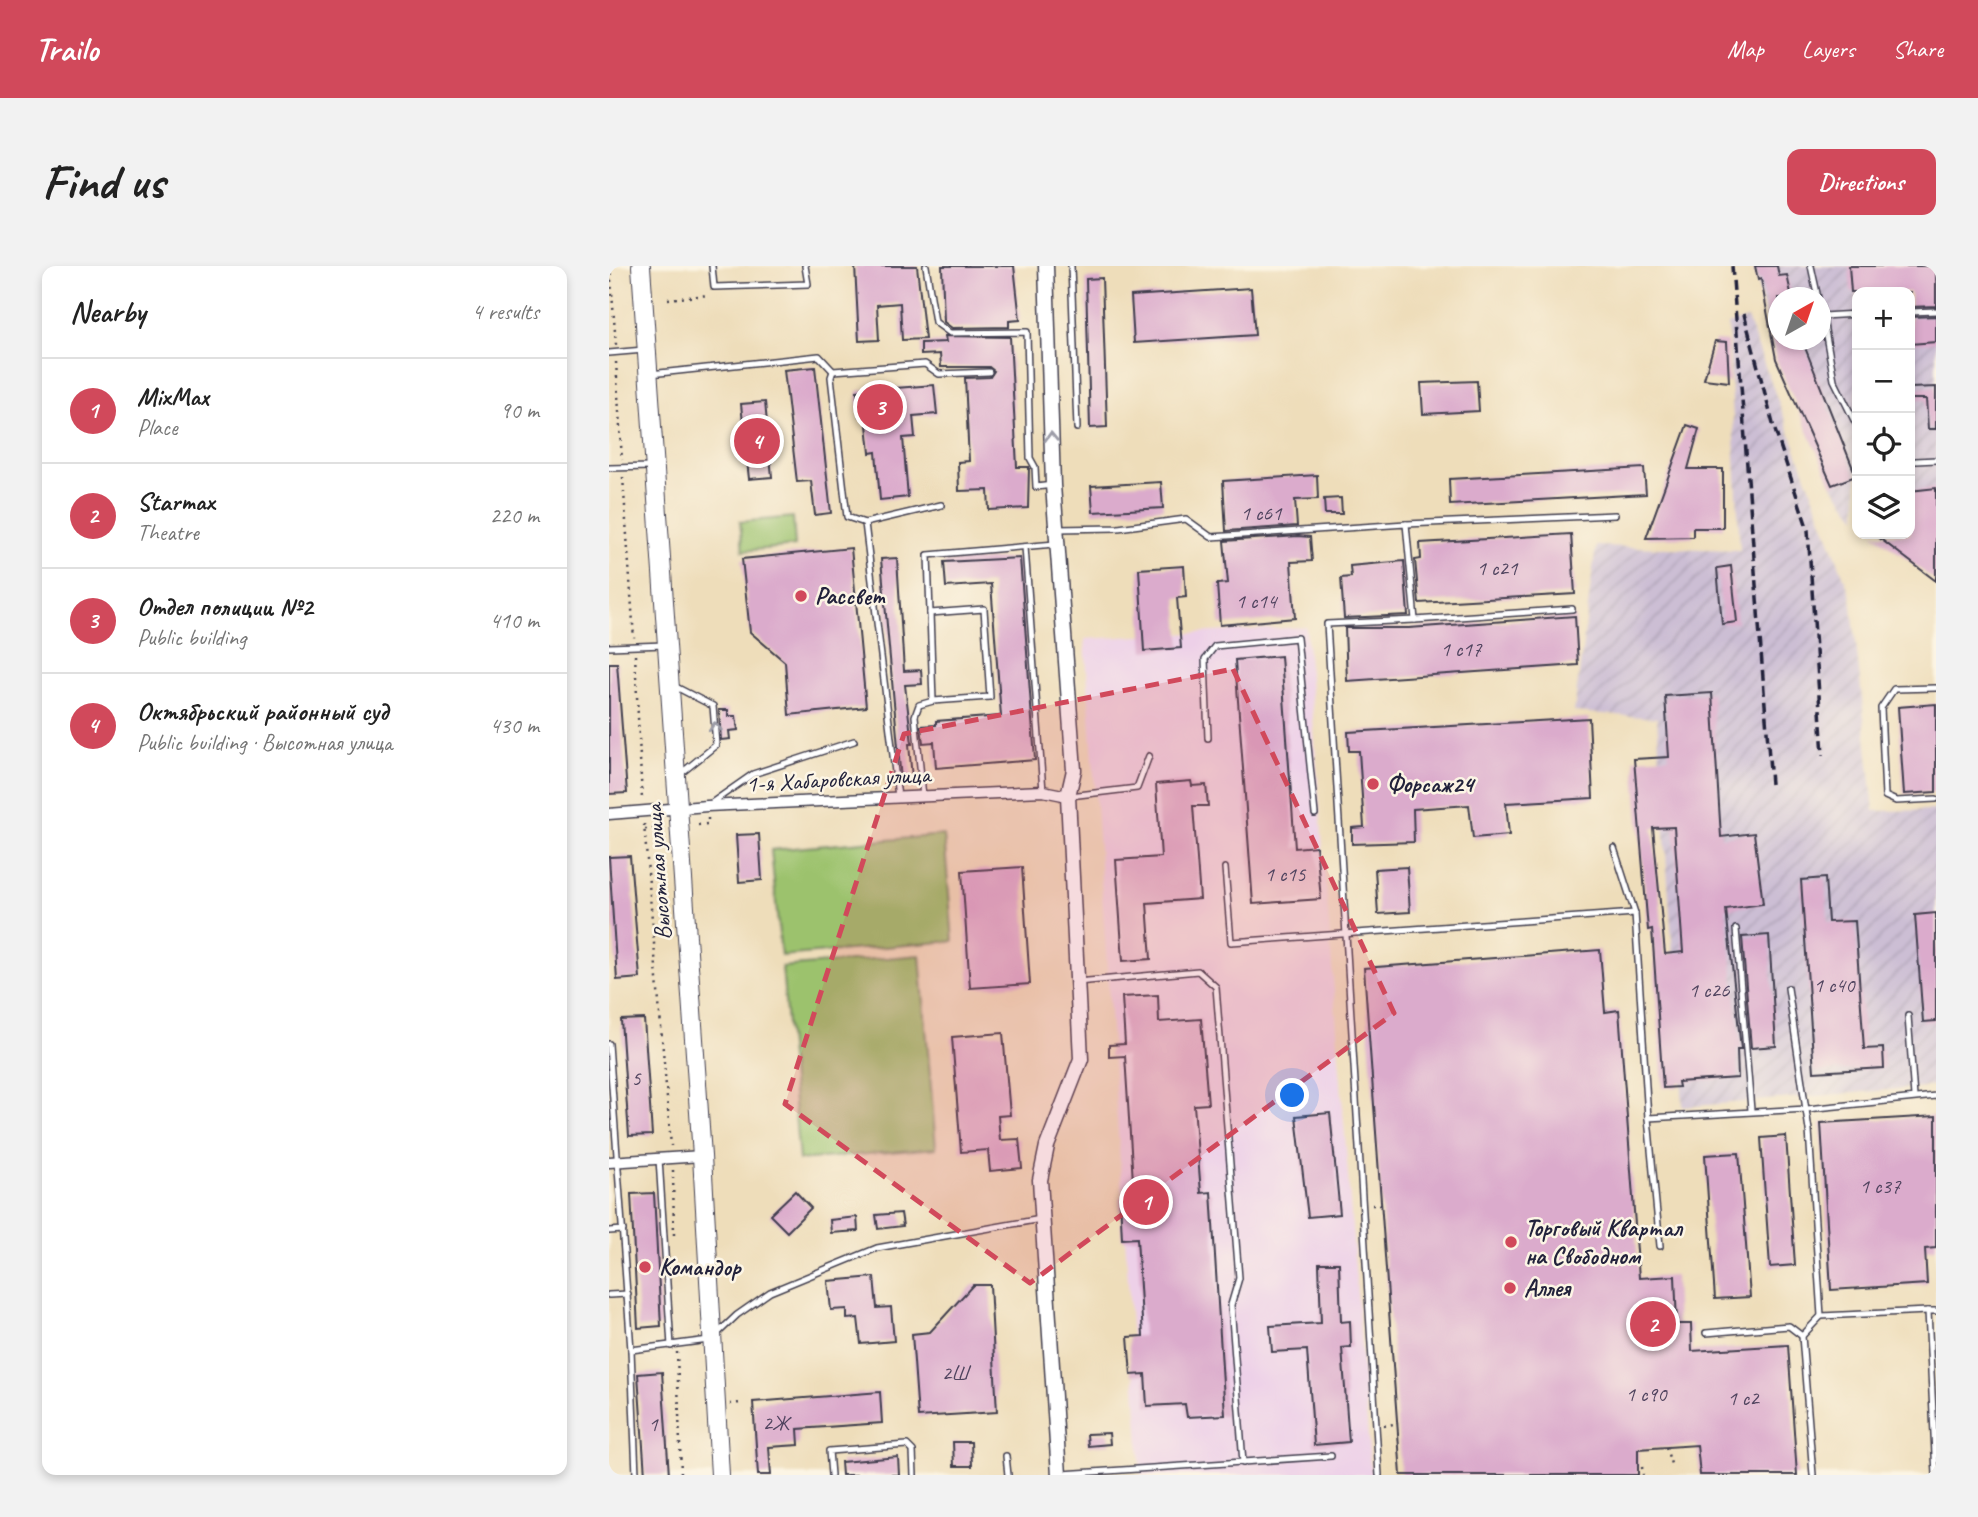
<!DOCTYPE html>
<html lang="en">
<head>
<meta charset="utf-8">
<style>
  :root { --surface:#fff; --page:#f2f2f2; --text:#222; --muted:#767676; --line:#e0e0e0; --accent:#d1495b }
  body { margin:0; font-family:Caveat,sans-serif; background:var(--page); color:var(--text) }
  .controls { position:absolute; right:21px; top:21px; display:grid; overflow:hidden; border-radius:14px; box-shadow:0 4px 10px #0003 }
  .controls button { width:63px; height:63px; display:grid; place-items:center; padding:0; border:0; border-bottom:2px solid var(--line); background:var(--surface); color:var(--text); font:35px sans-serif }
  .compass { position:absolute; left:1159px; top:21px; width:63px; height:63px; border-radius:50%; background:var(--surface); box-shadow:0 4px 10px #0003; rotate:40deg }
  .you { position:absolute; left:684px; top:830px; width:24px; height:24px; margin:-18px; border:5px solid #fff; border-radius:50%; background:#1a73e8; box-shadow:0 0 0 10px #1a73e833 }
  .badge { display:grid; place-items:center; width:46px; height:46px; border-radius:50%; background:var(--accent); color:#fff; font-size:23px; font-weight:700 }
  .pin { position:absolute; translate:-50% -50%; border:4px solid #fff; box-shadow:0 2px 7px #0006 }
  .list { margin:0; padding:0; list-style:none }
  h2 { display:flex; justify-content:space-between; align-items:center; height:91px; margin:0; padding:0 28px; font-size:30px }
  h2 small { font-size:23px; font-weight:400; color:var(--muted) }
  .list li { display:grid; grid-template-columns:46px 1fr auto; gap:21px; align-items:center; box-sizing:border-box; height:105px; padding:0 28px; border-top:2px solid var(--line) }
  .list b { display:block; font-size:26px; white-space:nowrap }
  .list p { margin:0; font-size:23px; white-space:nowrap; color:var(--muted) }
  .list em { font-size:23px; font-style:normal; color:var(--muted) }
  .icon { flex:none; width:38px; height:38px; fill:none; stroke:currentColor; stroke-width:2; stroke-linecap:round; stroke-linejoin:round }
  .map { position:relative; flex:none; width:1327px; height:1209px; overflow:hidden; border-radius:14px }
  header { display:flex; align-items:center; gap:42px; box-sizing:border-box; height:98px; padding:0 35px; background:var(--accent); color:#fff }
  header strong { font-size:33px }
  nav { display:flex; gap:38px; margin-inline-start:auto; font-size:24px }
  .intro { display:flex; align-items:center; justify-content:space-between; box-sizing:border-box; height:168px; padding:0 42px }
  h1 { margin:0; font-size:49px }
  .button { padding:18px 32px; border-radius:14px; background:var(--accent); color:#fff; font-size:24px; font-weight:700 }
  main { display:flex; gap:42px; padding:0 42px }
  aside { flex:1; background:var(--surface); border-radius:14px; box-shadow:0 4px 10px #0003 }
  .map>svg:first-child { display:block }
</style>
</head>
<body>
<header>
<strong>Trailo</strong>
<nav><a>Map</a><a>Layers</a><a>Share</a></nav>
</header>
<div class="intro"><h1>Find us</h1><a class="button">Directions</a></div>
<main>
<aside>
<h2>Nearby<small>4 results</small></h2>
<ul class="list">
<li><span class="badge">1</span><div><b>MixMax</b><p>Place</p></div><em>90 m</em></li>
<li><span class="badge">2</span><div><b>Starmax</b><p>Theatre</p></div><em>220 m</em></li>
<li><span class="badge">3</span><div><b>Отдел полиции №2</b><p>Public building</p></div><em>410 m</em></li>
<li><span class="badge">4</span><div><b>Октябрьский районный суд</b><p>Public building · Высотная улица</p></div><em>430 m</em></li>
</ul>
</aside>
<div class="map">
<svg width="1327" height="1209" viewBox="0 0 1327 1209">
  <defs>
    <pattern id="industrial-furrows" width="10" height="10" patternUnits="userSpaceOnUse" patternTransform="scale(1.75)"><rect width="10" height="10" fill="#ccbed4"/><path d="M-1 1l2-2M0 10L10 0M9 11l2-2" fill="none" stroke="#afa3b7"/></pattern>
  </defs>
  <rect width="100%" height="100%" fill="#fcf5e5"/>
  <filter id="ink" filterUnits="userSpaceOnUse"><feTurbulence type="fractalNoise" baseFrequency=".0143" numOctaves="2"/><feDisplacementMap in="SourceGraphic" scale="14" xChannelSelector="R" yChannelSelector="G"/><feConvolveMatrix kernelMatrix="1 2 1 2 8 2 1 2 1" color-interpolation-filters="sRGB"/></filter>
  <filter id="wash" filterUnits="userSpaceOnUse"><feTurbulence type="fractalNoise" baseFrequency=".00686" numOctaves="4" result="noise"/><feDisplacementMap in="SourceGraphic" scale="28" xChannelSelector="R" yChannelSelector="G"/><feGaussianBlur stdDeviation="1.57" result="paint"/><feColorMatrix in="noise" values="0 0 0 0 0 0 0 0 0 0 0 0 0 0 0 0 0 1.4 0 .05"/><feComposite in="paint" operator="in"/></filter>
  <g filter="url(#wash)">
    <rect width="100%" height="100%" fill="#eeddba"/>
    <polygon fill="#edd0e8" points="697,361 762,1209 532,1209 476,373"/>
    <g fill="url(#industrial-furrows)" fill-rule="evenodd">
      <path d="M1144,0H1327V315L1265,268H1301V26H1248V251L1223,219L1167,93ZM1170,32H1212V74H1170Z"/>
      <polygon points="1138,52 1242,330 1265,545 1327,544 1327,820 1074,841 1048,452 965,446 987,280 1131,284 1119,59"/>
    </g>
    <g fill="#9cc26d" stroke="#5f7254" stroke-width="2">
      <polygon points="184,251 186,280 134,285 131,256"/>
      <polygon points="335,569 344,675 172,690 162,584"/>
      <polygon points="311,689 327,882 190,894 173,701"/>
    </g>
    <g id="blocks">
      <g fill="#dbabcc" fill-rule="evenodd">
        <polygon points="246,0 308,0 316,73 293,74 291,37 268,39 270,74 250,75"/>
        <polygon points="333,0 405,0 411,54 400,55 400,61 343,62 335,56"/>
        <polygon points="1146,0 1168,0 1170,10 1178,9 1183,32 1170,32 1170,74 1193,74 1247,210 1223,219 1167,93 1152,13 1149,14"/>
        <polygon points="1240,0 1327,0 1327,40 1301,41 1301,26 1242,26"/>
        <polygon points="493,12 498,161 481,162 477,13"/>
        <polygon points="642,22 646,69 525,77 522,30"/>
        <polygon points="1327,50 1327,76 1301,78 1301,51"/>
        <polygon points="336,70 401,71 408,201 420,201 419,242 380,244 379,224 350,225 349,196 360,195 356,112 381,111 385,105 380,101 332,101 331,88 312,89 312,77 337,76"/>
        <polygon points="1106,75 1118,76 1120,116 1095,113"/>
        <polygon points="206,101 222,247 206,249 202,215 188,216 175,104"/>
        <polygon points="868,115 870,145 814,148 812,117"/>
        <polygon points="325,119 328,148 304,150 306,171 294,172 299,231 271,234 267,186 261,187 257,149 250,150 248,125"/>
        <polygon points="1327,121 1327,163 1319,163 1317,133 1301,133 1301,122"/>
        <polygon points="156,136 163,211 140,213 132,138"/>
        <polygon points="1078,159 1090,163 1079,203 1114,203 1114,262 1084,262 1084,271 1037,272"/>
        <polygon points="1035,202 1037,228 841,239 840,213"/>
        <polygon points="708,209 709,233 686,234 688,260 617,265 614,215"/>
        <polygon points="552,216 554,242 484,246 482,220"/>
        <polygon points="1327,222 1327,315 1265,268 1301,268 1301,225"/>
        <polygon points="732,232 733,248 716,248 715,233"/>
        <polygon points="962,268 966,328 810,337 806,294 812,293 811,277"/>
        <polygon points="689,270 701,271 703,295 682,296 686,352 611,359 608,318 619,317 615,275"/>
        <polygon points="242,282 257,441 180,449 176,396 141,366 133,293"/>
        <polygon points="288,292 295,405 312,404 313,418 296,419 303,478 300,478 303,513 292,514 272,293"/>
        <polygon points="411,292 426,494 327,502 325,476 314,477 312,460 327,459 327,455 392,450 382,318 337,321 335,296"/>
        <polygon points="795,295 799,349 735,352 732,312 742,311 741,300"/>
        <polygon points="575,300 577,331 568,332 572,382 535,385 530,303"/>
        <polygon points="1122,300 1128,356 1113,358 1108,302"/>
        <polygon points="966,350 969,399 738,415 736,362 800,362"/>
        <polygon points="672,390 686,582 707,580 712,633 644,638 626,394"/>
        <polygon points="0,397 8,397 18,527 0,528"/>
        <path d="M1103,427L1112,571L1145,567L1154,638L1117,643L1132,783H1128L1129,812L1069,816L1070,821L1054,822L1043,663L1039,664L1025,493L1060,491L1056,430ZM1065,561L1074,686L1056,688L1044,562Z"/>
        <polygon points="1327,438 1327,526 1295,528 1289,441"/>
        <polygon points="110,444 119,444 119,450 127,450 129,464 120,465 121,473 112,474"/>
        <polygon points="980,452 984,532 897,537 900,569 864,572 860,539 804,543 805,576 743,578 743,562 755,561 750,485 740,485 739,466"/>
        <polygon points="582,515 583,520 597,519 599,540 584,540 591,633 538,637 542,693 514,695 507,594 552,591 547,518"/>
        <polygon points="150,568 153,614 130,616 127,569"/>
        <polygon points="21,590 31,712 8,714 0,591"/>
        <polygon points="413,601 421,718 361,722 353,605"/>
        <polygon points="798,601 801,646 769,648 766,603"/>
        <polygon points="1216,612 1219,656 1246,655 1255,783 1274,782 1275,802 1205,806 1192,614"/>
        <polygon points="1327,647 1327,755 1314,756 1306,649"/>
        <polygon points="1160,669 1167,780 1142,782 1133,671"/>
        <polygon points="991,684 996,746 1010,744 1030,1012 1066,1010 1068,1058 1082,1058 1083,1085 1179,1079 1188,1209 1091,1209 1088,1179 1029,1183 1029,1209 792,1209 755,702"/>
        <polygon points="549,729 550,756 592,753 599,838 585,839 592,927 602,926 616,1149 578,1151 576,1138 538,1140 536,1108 522,1109 519,1071 534,1070 528,972 513,973 511,931 525,931 516,790 500,791 500,779 516,778 513,731"/>
        <polygon points="35,753 43,869 20,870 12,754"/>
        <polygon points="394,767 401,849 389,850 391,874 410,873 413,902 381,905 379,884 352,886 343,771"/>
        <polygon points="721,847 731,948 699,951 687,850"/>
        <polygon points="1327,850 1327,982 1316,983 1318,1018 1222,1024 1212,857"/>
        <polygon points="1177,870 1186,999 1161,1001 1152,872"/>
        <polygon points="1130,887 1141,1031 1106,1033 1096,889"/>
        <polygon points="186,925 202,942 178,966 161,949"/>
        <polygon points="45,927 52,1060 29,1062 22,928"/>
        <polygon points="292,947 294,960 269,963 267,949"/>
        <polygon points="248,951 249,965 222,967 221,954"/>
        <polygon points="710,997 730,997 732,1056 741,1055 742,1081 733,1082 740,1176 705,1179 698,1084 663,1086 661,1060 712,1057"/>
        <polygon points="265,1011 268,1042 282,1041 285,1075 252,1078 249,1052 238,1053 238,1043 222,1044 219,1015"/>
        <polygon points="364,1019 381,1019 388,1146 309,1151 303,1068 321,1066"/>
        <polygon points="53,1106 60,1209 36,1209 29,1108"/>
        <polygon points="271,1126 273,1157 189,1163 190,1179 160,1181 162,1209 149,1209 144,1136"/>
        <polygon points="500,1167 501,1178 479,1180 478,1168"/>
        <polygon points="344,1176 362,1176 363,1200 345,1200"/>
        <polygon points="289,1191 290,1209 233,1209 232,1196"/>
      </g>
    </g>
  </g>
  <g filter="url(#ink)">
    <use href="#blocks" fill-opacity="0" stroke="#413e4e" stroke-width="2"/>
    <g fill="none" stroke-linecap="round" stroke-linejoin="round">
      <defs>
        <g id="service">
          <polyline points="103,0 105,21 199,18 196,0"/>
          <polyline points="317,0 326,56 341,67 418,66 421,192 426,201 427,221 444,219"/>
          <polyline points="462,0 468,162"/>
          <polyline points="1202,0 1209,32"/>
          <polyline points="1212,42 1225,114 1246,156"/>
          <polyline points="1301,46 1327,45"/>
          <polyline points="1213,50 1248,48"/>
          <polyline points="0,87 35,84"/>
          <polyline points="224,105 222,111 238,251 256,257 332,239"/>
          <polyline points="41,108 210,90 224,105 316,98 330,108 380,106"/>
          <polyline points="1307,195 1327,194"/>
          <polyline points="0,202 42,201"/>
          <polyline points="256,257 289,531"/>
          <polyline points="797,258 1006,249"/>
          <polyline points="448,263 509,262 577,253 602,271 797,258 806,354 718,358 770,1209"/>
          <polyline points="416,281 434,525"/>
          <polyline points="321,347 324,435"/>
          <polyline points="806,354 963,343"/>
          <polyline points="0,381 56,379"/>
          <polyline points="65,420 104,440 107,479 70,509"/>
          <polyline points="1327,422 1285,423 1272,442 1276,530 1287,535 1327,533"/>
          <polyline points="599,472 596,393 606,380 688,372 706,548"/>
          <polyline points="461,530 528,522 540,490"/>
          <polyline points="314,531 306,450 310,439 324,435 381,431 375,343 321,347 319,289 446,278"/>
          <polyline points="101,538 144,508 245,475"/>
          <polyline points="1005,582 1026,647"/>
          <polyline points="616,602 622,676 1026,647 1039,852 1198,843 1327,830"/>
          <polyline points="1127,663 1142,844"/>
          <polyline points="468,716 589,705 607,721 630,1012 622,1039 634,1197"/>
          <polyline points="1179,722 1200,864 1212,1050 1193,1070 1204,1209"/>
          <polyline points="1299,750 1305,831"/>
          <polyline points="0,778 22,1084 100,1074"/>
          <polyline points="1039,852 1051,980"/>
          <polyline points="50,893 62,1080"/>
          <polyline points="0,965 14,964"/>
          <polyline points="0,1029 19,1028"/>
          <polyline points="1212,1050 1319,1045"/>
          <polyline points="1097,1067 1180,1060 1193,1070"/>
          <polyline points="108,1068 128,1049 161,1026 268,982 432,953"/>
          <polyline points="22,1084 27,1209"/>
          <polyline points="397,1190 399,1209"/>
          <polyline points="453,1208 722,1190"/>
          <polyline points="222,1209 220,1185 298,1179 304,1185 305,1209"/>
          <polyline points="1327,1209 1319,1045 1327,1045"/>
        </g>
        <g id="minor">
          <polyline points="0,548 98,540 434,525 459,530"/>
          <polyline points="0,896 93,890"/>
        </g>
        <polyline id="tertiary" points="437,0 444,219 465,504 459,530 472,793 438,880 431,914 450,1209"/>
        <polyline id="primary" points="32,0 93,890 111,1209"/>
      </defs>
      <use href="#service" stroke="#413e4e" stroke-width="8"/>
      <use href="#minor" stroke="#413e4e" stroke-width="13"/>
      <use href="#tertiary" stroke="#413e4e" stroke-width="17"/>
      <use href="#primary" stroke="#413e4e" stroke-width="20"/>
      <g stroke="#413e4e" stroke-width="2.5" stroke-dasharray="2 5" stroke-linecap="butt">
        <polyline points="1,0 7,79"/>
        <polyline points="59,33 100,29"/>
        <polyline points="7,96 13,194"/>
        <polyline points="14,211 25,372"/>
        <polyline points="26,389 33,533"/>
        <polyline points="35,558 62,880"/>
        <polyline points="89,559 99,558 99,552"/>
        <polyline points="36,563 53,562"/>
        <polyline points="64,904 65,971"/>
        <polyline points="763,939 773,939"/>
        <polyline points="68,1086 72,1209"/>
        <polyline points="121,1138 132,1137"/>
        <polyline points="775,1160 789,1157"/>
        <polyline points="1057,1182 1063,1201"/>
        <polyline points="1033,1201 1034,1209"/>
      </g>
      <use href="#service" stroke="#fff" stroke-width="5"/>
      <use href="#minor" stroke="#fff" stroke-width="10"/>
      <use href="#tertiary" stroke="#fff" stroke-width="14"/>
      <use href="#primary" stroke="#fff" stroke-width="18"/>
      <g stroke="#22223b" stroke-width="3.5" stroke-dasharray="10 5" stroke-linecap="butt">
        <polyline points="1123,0 1162,518"/>
        <polyline points="1135,48 1164,158 1199,264 1214,489"/>
      </g>
    </g>
    <defs><path id="oneway-chevron" d="M-2-3.5L2.5 0L-2 3.5" fill="none" stroke-width="1.6" stroke-linecap="round" stroke-linejoin="round" transform="scale(1.75)"/></defs>
    <g stroke="#9c9ca7">
      <use href="#oneway-chevron" transform="translate(442 171) rotate(-92)"/>
      <use href="#oneway-chevron" transform="translate(106 461) rotate(-94)"/>
    </g>
  </g>
  <path fill="#d1495b" fill-opacity="0.2" stroke="#d1495b" stroke-width="5" stroke-dasharray="14 9" stroke-linejoin="round" d="M624,403L785,747L421,1017L176,838L295,468Z"/>
  <g fill="#d1495b" stroke="#fcf5e5" stroke-width="2.5">
    <circle cx="192" cy="330" r="7"/>
    <circle cx="764" cy="518" r="7"/>
    <circle cx="902" cy="976" r="7"/>
    <circle cx="36" cy="1001" r="7"/>
    <circle cx="901" cy="1022" r="7"/>
  </g>
  <g text-anchor="middle" stroke-width="5" stroke-linejoin="round" paint-order="stroke">
    <g font-size="21" fill="#50445f">
      <text x="652" y="254">1 с61</text>
      <text x="888" y="309">1 с21</text>
      <text x="647" y="342">1 с14</text>
      <text x="852" y="390">1 с17</text>
      <text x="676" y="615">1 с15</text>
      <text x="1225" y="726">1 с40</text>
      <text x="1100" y="731">1 с26</text>
      <text x="27" y="819">5</text>
      <text x="1271" y="927">1 с37</text>
      <text x="346" y="1114">2Ш</text>
      <text x="1037" y="1135">1 с90</text>
      <text x="1134" y="1139">1 с2</text>
      <text x="167" y="1164">2Ж</text>
      <text x="44" y="1165">1</text>
    </g>
    <g font-size="24" font-weight="bold" fill="#22223b" stroke="#fcf5e5" text-anchor="start">
      <text x="206" y="338">Рассвет</text>
      <text x="778" y="526">Форсаж24</text>
      <text x="916" y="970">Торговый Квартал<tspan x="916" dy="28">на Свободном</tspan></text>
      <text x="50" y="1009">Командор</text>
      <text x="915" y="1030">Аллея</text>
    </g>
    <g font-size="24" fill="#22223b" stroke="#fcf5e5">
      <text transform="translate(229 513) rotate(-3)" y="8">1-я Хабаровская улица</text>
      <text transform="translate(49 606) rotate(-94)" y="8">Высотная улица</text>
    </g>
  </g>
</svg>
<div class="controls">
<button>+</button>
<button>−</button>
<button><svg class="icon" aria-label="locate" viewBox="0 0 24 24"><circle cx="12" cy="12" r="6"/><path d="M12 2v4M12 18v4M2 12h4M18 12h4"/></svg></button>
<button><svg class="icon" aria-label="layers" viewBox="0 0 24 24"><path d="M12 4l9 5-9 5-9-5zM3 14l9 5 9-5"/></svg></button>
</div>
<svg class="compass" viewBox="-18 -18 36 36"><path d="M0-13l5 13h-10z" fill="#e53935"/><path d="M0 13l5-13h-10z" fill="#767676"/></svg>
<div class="you"></div>
<div class="pin badge" style="left:537px;top:936px">1</div>
<div class="pin badge" style="left:1044px;top:1058px">2</div>
<div class="pin badge" style="left:271px;top:141px">3</div>
<div class="pin badge" style="left:148px;top:175px">4</div>
</div>
</main>
</body>
</html>
